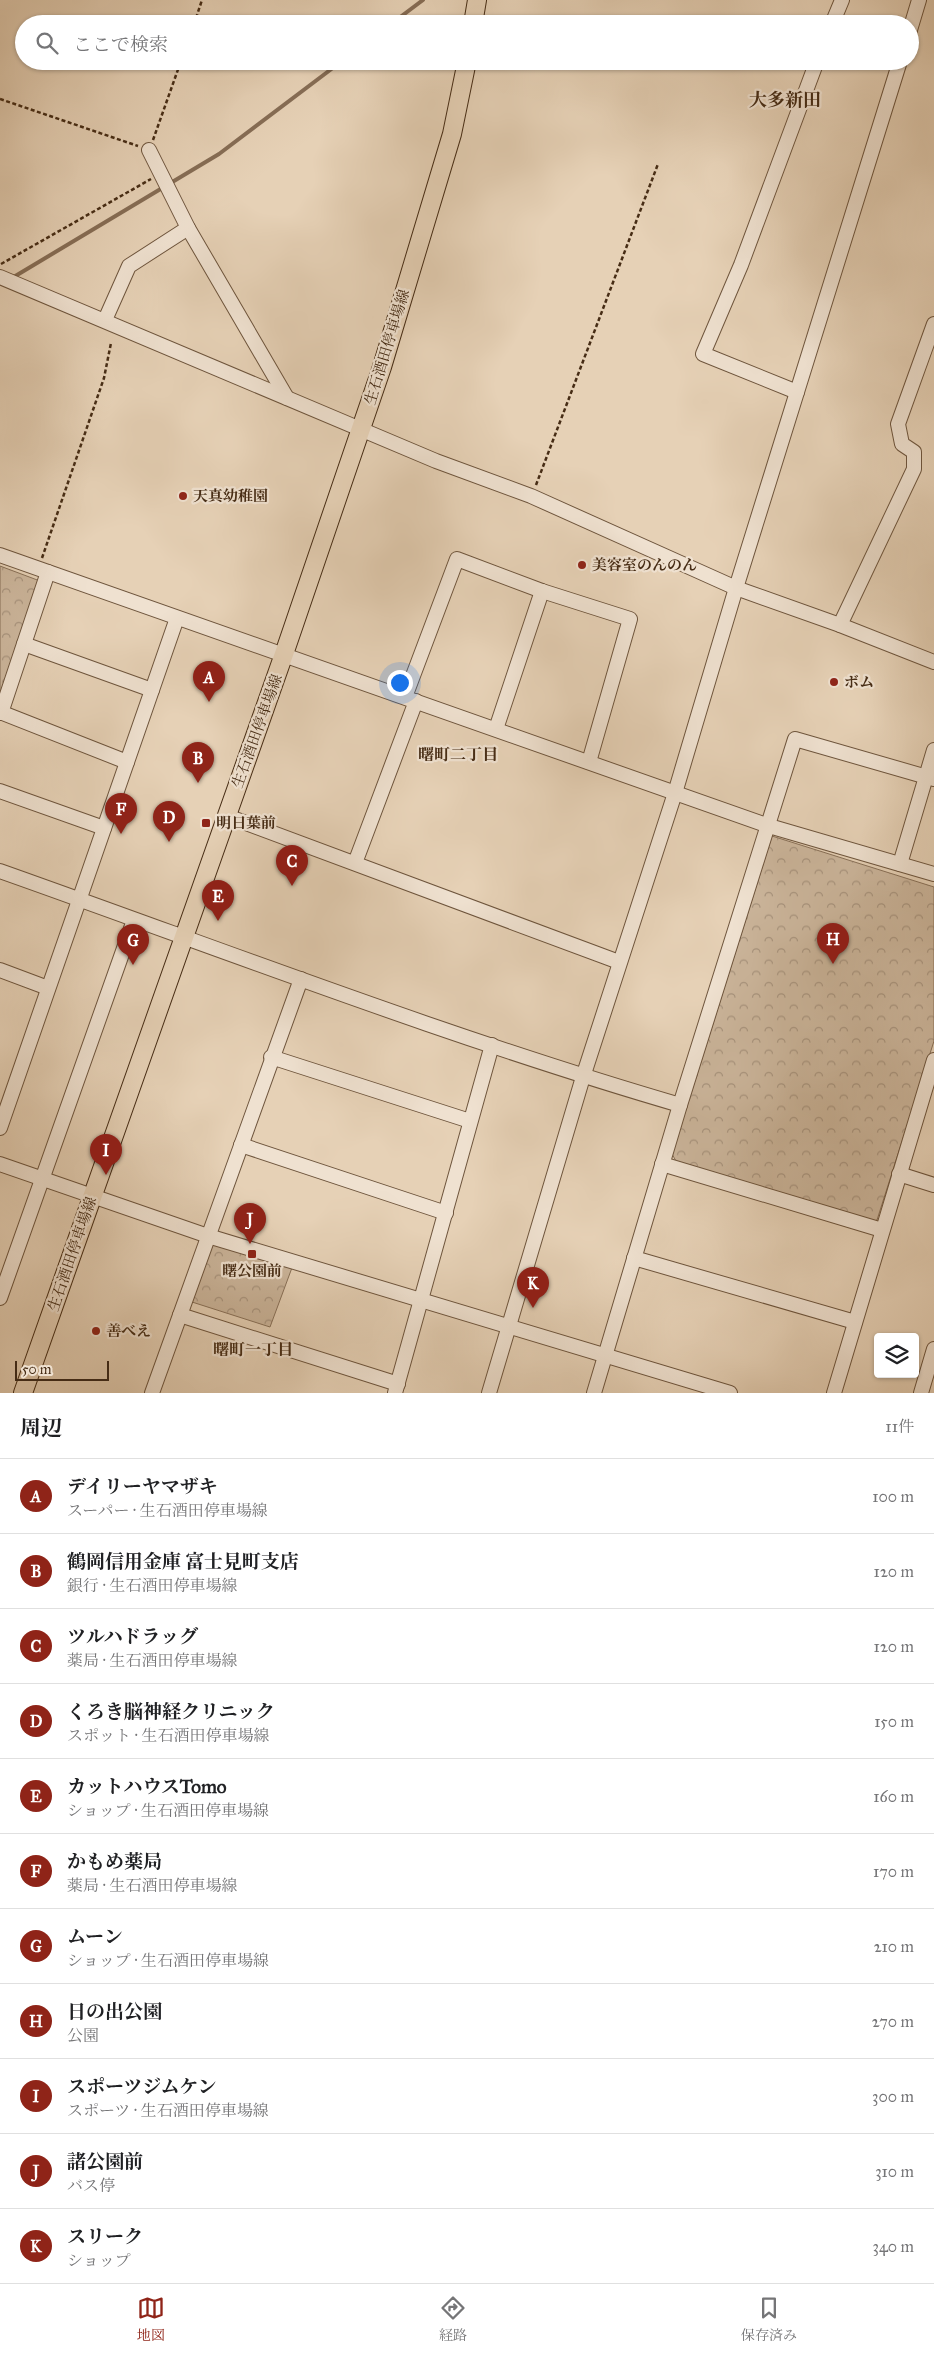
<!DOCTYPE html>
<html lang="ja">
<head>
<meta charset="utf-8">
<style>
  :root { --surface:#fff; --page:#f2f2f2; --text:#202124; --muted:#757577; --line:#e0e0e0; --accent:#8f2418 }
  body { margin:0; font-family:"IM FELL Great Primer","Noto Serif JP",serif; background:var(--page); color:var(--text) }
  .controls { position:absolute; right:15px; bottom:15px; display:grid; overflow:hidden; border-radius:5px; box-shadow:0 1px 4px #0004 }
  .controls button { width:45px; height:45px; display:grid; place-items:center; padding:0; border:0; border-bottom:1px solid var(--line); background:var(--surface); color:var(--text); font:25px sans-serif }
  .scale { position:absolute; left:15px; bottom:12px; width:94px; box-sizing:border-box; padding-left:5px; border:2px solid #462c15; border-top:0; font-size:14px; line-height:18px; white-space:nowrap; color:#462c15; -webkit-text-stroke:4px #efe1d0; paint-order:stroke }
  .you { position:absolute; left:399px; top:682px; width:18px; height:18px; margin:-12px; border:4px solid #fff; border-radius:50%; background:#1a73e8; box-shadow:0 0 0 8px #1a73e833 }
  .badge { display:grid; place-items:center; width:32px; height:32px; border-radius:50%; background:var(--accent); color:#fff; font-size:16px; font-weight:700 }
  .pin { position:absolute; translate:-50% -41px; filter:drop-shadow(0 1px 2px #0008) }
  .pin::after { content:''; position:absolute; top:26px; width:18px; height:15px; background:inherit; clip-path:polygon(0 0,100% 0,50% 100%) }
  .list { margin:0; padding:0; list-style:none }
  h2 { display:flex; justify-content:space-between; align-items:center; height:65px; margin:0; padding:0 20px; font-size:21px }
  h2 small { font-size:16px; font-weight:400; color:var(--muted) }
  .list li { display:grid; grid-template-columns:32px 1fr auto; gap:15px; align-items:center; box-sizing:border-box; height:75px; padding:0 20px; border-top:1px solid var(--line) }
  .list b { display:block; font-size:19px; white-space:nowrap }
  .list p { margin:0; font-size:16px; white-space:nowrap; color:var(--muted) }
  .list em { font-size:16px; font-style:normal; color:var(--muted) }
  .icon { flex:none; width:28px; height:28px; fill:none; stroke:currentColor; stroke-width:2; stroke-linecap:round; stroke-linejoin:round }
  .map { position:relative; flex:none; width:934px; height:1393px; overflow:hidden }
  .search { position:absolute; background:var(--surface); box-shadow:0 1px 4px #0004; left:15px; right:15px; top:15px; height:55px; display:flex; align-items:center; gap:12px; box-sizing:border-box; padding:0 18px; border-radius:28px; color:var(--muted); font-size:19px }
  .sheet { height:890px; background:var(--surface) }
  nav { display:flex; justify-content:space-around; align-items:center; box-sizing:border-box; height:70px; border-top:1px solid var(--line); background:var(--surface); font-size:14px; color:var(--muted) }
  nav a { display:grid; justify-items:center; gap:2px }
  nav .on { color:var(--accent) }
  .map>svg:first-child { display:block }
</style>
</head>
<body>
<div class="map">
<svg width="934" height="1393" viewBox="0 0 934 1393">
  <defs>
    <pattern id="forest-crowns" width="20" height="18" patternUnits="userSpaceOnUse" patternTransform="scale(1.25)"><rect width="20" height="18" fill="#cbb59b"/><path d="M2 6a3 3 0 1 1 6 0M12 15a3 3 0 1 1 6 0" fill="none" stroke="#a7937d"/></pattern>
  </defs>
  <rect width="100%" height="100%" fill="#e6d1b6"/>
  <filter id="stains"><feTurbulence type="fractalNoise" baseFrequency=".004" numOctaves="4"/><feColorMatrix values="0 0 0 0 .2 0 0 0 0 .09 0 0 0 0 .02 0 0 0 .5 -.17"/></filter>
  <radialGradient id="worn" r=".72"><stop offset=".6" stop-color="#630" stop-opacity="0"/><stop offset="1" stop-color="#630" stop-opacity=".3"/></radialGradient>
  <g fill="url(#forest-crowns)" stroke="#887058">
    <polygon points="0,566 40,581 0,697"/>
    <polygon points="772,836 934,887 934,1041 877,1220 871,1222 676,1161 672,1154"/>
    <polygon points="212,1241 293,1265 270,1327 192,1302"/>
  </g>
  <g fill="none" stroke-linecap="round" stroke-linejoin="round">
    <g stroke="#866d55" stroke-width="4">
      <polyline points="391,24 423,0"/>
      <polyline points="12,278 219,154 342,61"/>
    </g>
    <defs>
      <g id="minor">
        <polyline points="832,24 842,0"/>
        <polyline points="910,30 919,0"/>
        <polyline points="149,150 188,228 287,398"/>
        <polyline points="0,277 436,461 531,496 736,588 840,625 934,662"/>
        <polyline points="105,320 129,266 188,228"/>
        <polyline points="797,392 703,354 741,265 817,61"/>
        <polyline points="0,555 769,826 934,874"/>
        <polyline points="840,625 914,469 914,452 902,444 898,424 934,324"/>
        <polyline points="24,644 152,690"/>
        <polyline points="405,697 457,559 542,591 630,619 589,762"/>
        <polyline points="0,712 127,762"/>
        <polyline points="1,713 48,572"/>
        <polyline points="496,729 542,591"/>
        <polyline points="0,791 104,828"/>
        <polyline points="227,816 619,962"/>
        <polyline points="355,863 416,701"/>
        <polyline points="900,864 934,750"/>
        <path d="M0,871C226,951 450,1038 680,1105"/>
        <polyline points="0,970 48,988"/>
        <polyline points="271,1057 470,1121"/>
        <polyline points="0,1128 177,618"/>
        <polyline points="241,1145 446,1213"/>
        <polyline points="0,1164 208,1236 730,1393"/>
        <polyline points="662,1164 882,1230"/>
        <polyline points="899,1174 934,1185"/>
        <polyline points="634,1258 855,1322"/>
        <polyline points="0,1298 134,920"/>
        <polyline points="180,1315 398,1384"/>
        <polyline points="152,1393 301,979"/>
        <polyline points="395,1393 492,1045"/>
        <polyline points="489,1393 583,1077 675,793 736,588 900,61"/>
        <polyline points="594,1393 680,1105 795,739 934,779"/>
        <polyline points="834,1393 934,1060"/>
        <polyline points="921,1393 934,1349"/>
      </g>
      <g id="major">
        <polyline points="473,24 477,0"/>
        <polyline points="23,1393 284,654 382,367 452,134 467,61"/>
      </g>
    </defs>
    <use href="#minor" stroke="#6e553d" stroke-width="16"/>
    <use href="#major" stroke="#462c15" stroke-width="20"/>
    <g stroke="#462c15" stroke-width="2.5" stroke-dasharray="4 2.5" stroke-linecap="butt">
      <polyline points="194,24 202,0"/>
      <polyline points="0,99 138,146"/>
      <polyline points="153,140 181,61"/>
      <polyline points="1,264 151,179"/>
      <polyline points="536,485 658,164"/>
      <polyline points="42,558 104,378 111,343"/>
    </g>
    <use href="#minor" stroke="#efe1d0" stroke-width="14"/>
    <use href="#major" stroke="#e6d1b6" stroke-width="18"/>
  </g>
  <g fill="#8f2418" stroke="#efe1d0" stroke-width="2">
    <circle cx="183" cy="496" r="5"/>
    <circle cx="582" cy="565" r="5"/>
    <circle cx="834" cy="682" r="5"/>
    <rect x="201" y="818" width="10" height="10" rx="2.5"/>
    <rect x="247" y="1249" width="10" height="10" rx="2.5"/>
    <circle cx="96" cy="1331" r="5"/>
  </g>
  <g text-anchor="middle" stroke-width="4.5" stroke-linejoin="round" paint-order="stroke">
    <g font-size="15" fill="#462c15" stroke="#efe1d0">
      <text transform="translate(387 347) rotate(-73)" y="5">生石酒田停車場線</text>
      <text transform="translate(257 731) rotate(-70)" y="5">生石酒田停車場線</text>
      <text transform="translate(72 1254) rotate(-71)" y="5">生石酒田停車場線</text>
    </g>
    <g font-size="15" font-weight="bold" fill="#462c15" stroke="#efe1d0" text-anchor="start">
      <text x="193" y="501">天真幼稚園</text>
      <text x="592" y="570">美容室のんのん</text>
      <text x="844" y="687">ボム</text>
      <text x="216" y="828">明日葉前</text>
      <text x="252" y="1276" text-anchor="middle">曙公園前</text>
      <text x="106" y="1336">善べえ</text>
    </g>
    <g font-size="16" font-weight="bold" fill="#462c15" stroke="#efe1d0">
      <text x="458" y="760">曙町二丁目</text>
      <text x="253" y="1355">曙町一丁目</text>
    </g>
    <g font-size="18" font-weight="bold" fill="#462c15" stroke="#efe1d0">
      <text x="785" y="106">大多新田</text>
    </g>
  </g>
  <rect width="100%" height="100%" filter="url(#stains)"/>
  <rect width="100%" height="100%" fill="url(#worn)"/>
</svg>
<div class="controls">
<button><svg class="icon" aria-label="layers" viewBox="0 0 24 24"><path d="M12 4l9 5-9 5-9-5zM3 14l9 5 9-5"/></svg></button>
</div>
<div class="scale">50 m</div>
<div class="you"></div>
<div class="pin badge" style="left:209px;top:702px">A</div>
<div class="pin badge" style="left:198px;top:783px">B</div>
<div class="pin badge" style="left:292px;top:886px">C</div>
<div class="pin badge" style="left:169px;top:842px">D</div>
<div class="pin badge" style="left:218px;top:921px">E</div>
<div class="pin badge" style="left:121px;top:834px">F</div>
<div class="pin badge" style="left:133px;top:965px">G</div>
<div class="pin badge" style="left:833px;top:964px">H</div>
<div class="pin badge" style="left:106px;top:1175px">I</div>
<div class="pin badge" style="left:250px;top:1244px">J</div>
<div class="pin badge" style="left:533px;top:1308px">K</div>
<div class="search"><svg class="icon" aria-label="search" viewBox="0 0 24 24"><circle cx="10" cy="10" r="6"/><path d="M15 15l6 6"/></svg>ここで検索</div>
</div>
<section class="sheet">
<h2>周辺<small>11件</small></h2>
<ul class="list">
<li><span class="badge">A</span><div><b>デイリーヤマザキ</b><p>スーパー · 生石酒田停車場線</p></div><em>100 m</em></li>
<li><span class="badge">B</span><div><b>鶴岡信用金庫 富士見町支店</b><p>銀行 · 生石酒田停車場線</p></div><em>120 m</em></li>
<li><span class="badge">C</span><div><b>ツルハドラッグ</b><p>薬局 · 生石酒田停車場線</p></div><em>120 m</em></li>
<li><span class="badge">D</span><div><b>くろき脳神経クリニック</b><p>スポット · 生石酒田停車場線</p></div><em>150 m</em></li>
<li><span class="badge">E</span><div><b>カットハウスTomo</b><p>ショップ · 生石酒田停車場線</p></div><em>160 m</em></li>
<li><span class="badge">F</span><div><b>かもめ薬局</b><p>薬局 · 生石酒田停車場線</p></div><em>170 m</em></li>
<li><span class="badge">G</span><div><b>ムーン</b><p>ショップ · 生石酒田停車場線</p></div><em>210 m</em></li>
<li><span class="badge">H</span><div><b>日の出公園</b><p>公園</p></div><em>270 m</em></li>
<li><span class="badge">I</span><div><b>スポーツジムケン</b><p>スポーツ · 生石酒田停車場線</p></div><em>300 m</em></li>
<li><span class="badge">J</span><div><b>諸公園前</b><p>バス停</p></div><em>310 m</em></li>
<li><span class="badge">K</span><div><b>スリーク</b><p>ショップ</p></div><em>340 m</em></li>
</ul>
</section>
<nav>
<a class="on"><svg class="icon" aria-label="map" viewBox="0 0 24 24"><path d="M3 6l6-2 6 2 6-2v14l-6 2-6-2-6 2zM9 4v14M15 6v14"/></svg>地図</a>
<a><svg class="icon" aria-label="directions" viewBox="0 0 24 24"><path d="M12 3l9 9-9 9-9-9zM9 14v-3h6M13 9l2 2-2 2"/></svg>経路</a>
<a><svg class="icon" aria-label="saved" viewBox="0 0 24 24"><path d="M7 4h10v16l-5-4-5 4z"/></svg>保存済み</a>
</nav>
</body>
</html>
